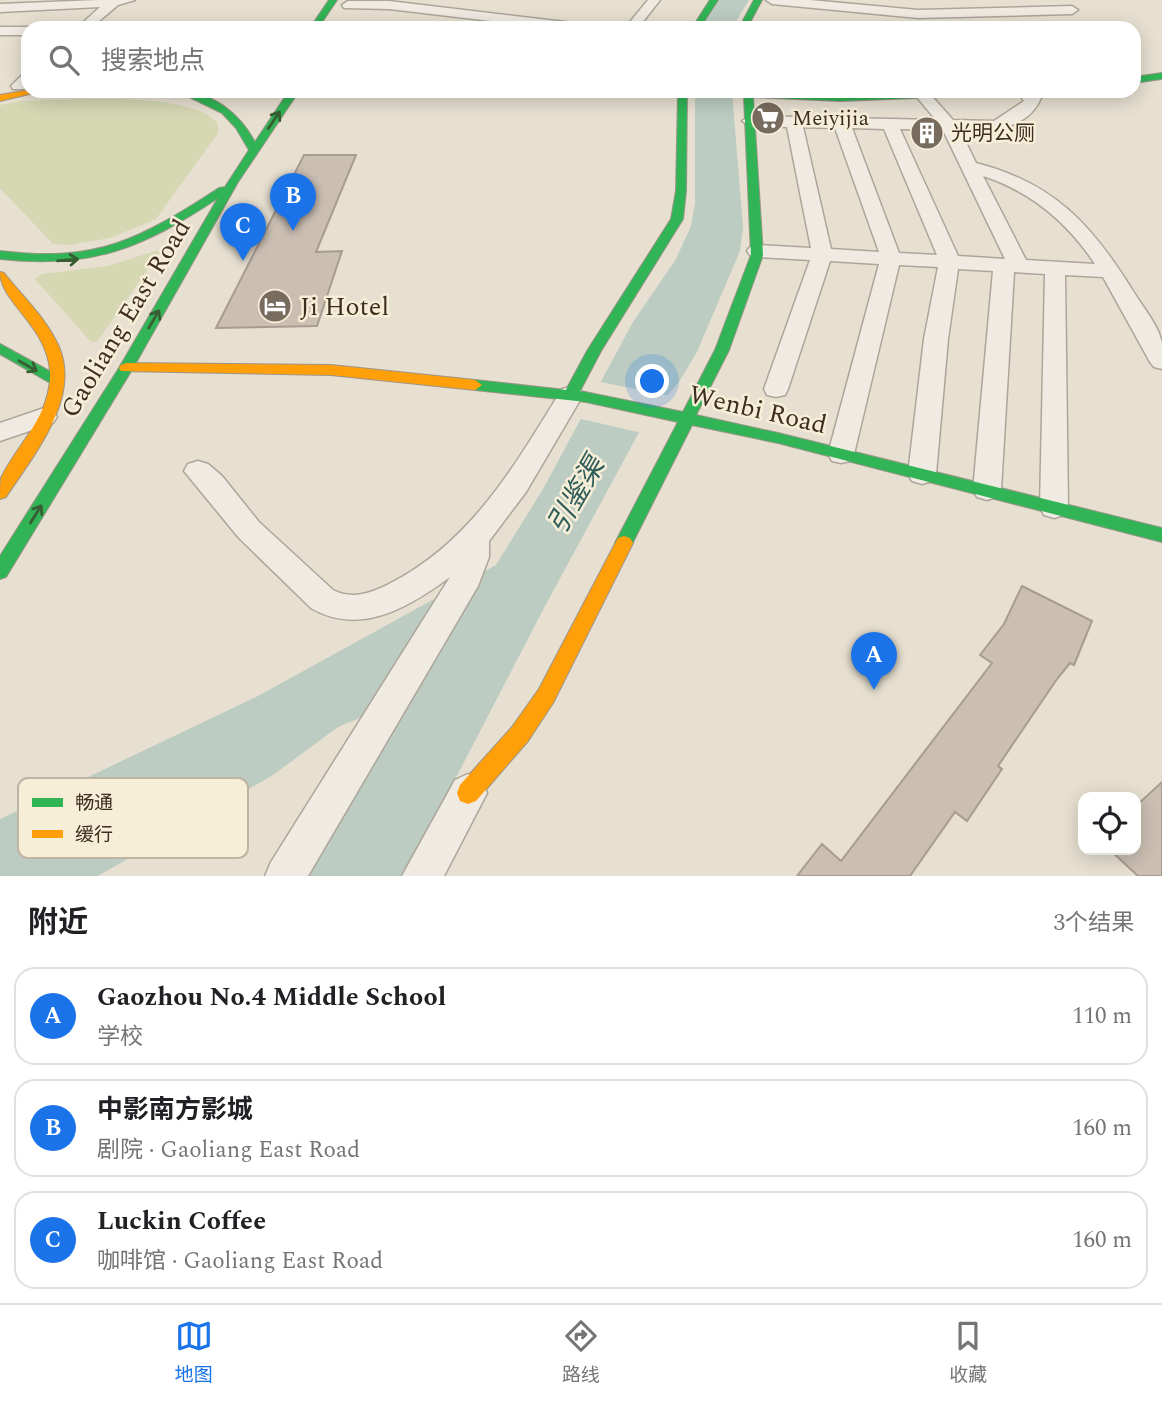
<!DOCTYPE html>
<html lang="zh">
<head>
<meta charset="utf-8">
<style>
  :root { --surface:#fff; --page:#f6f6f6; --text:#202124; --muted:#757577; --line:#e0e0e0; --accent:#1a73e8 }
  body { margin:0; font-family:Spectral,"Noto Sans SC",serif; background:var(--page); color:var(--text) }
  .controls { position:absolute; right:21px; bottom:21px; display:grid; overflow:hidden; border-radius:14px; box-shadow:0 4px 18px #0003 }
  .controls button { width:63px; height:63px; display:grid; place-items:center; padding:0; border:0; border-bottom:2px solid var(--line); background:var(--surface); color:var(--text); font:35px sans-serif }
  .you { position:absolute; left:653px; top:382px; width:24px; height:24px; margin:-18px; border:5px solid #fff; border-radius:50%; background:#1a73e8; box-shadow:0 0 0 10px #1a73e833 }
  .badge { display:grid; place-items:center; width:46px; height:46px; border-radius:50%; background:var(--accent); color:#fff; font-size:23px; font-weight:700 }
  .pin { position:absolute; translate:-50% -58px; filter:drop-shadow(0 2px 4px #0008) }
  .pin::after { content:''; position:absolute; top:37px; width:24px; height:21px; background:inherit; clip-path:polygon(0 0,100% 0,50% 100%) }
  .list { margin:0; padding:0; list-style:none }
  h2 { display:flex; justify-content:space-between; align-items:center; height:91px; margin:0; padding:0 28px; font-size:30px }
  h2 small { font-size:23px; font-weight:400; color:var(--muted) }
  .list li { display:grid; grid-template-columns:46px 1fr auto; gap:21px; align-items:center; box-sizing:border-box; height:98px; margin:0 14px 14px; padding:0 14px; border:2px solid var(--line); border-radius:21px }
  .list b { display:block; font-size:26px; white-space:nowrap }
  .list p { margin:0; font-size:23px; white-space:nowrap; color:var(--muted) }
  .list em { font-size:23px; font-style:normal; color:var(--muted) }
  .icon { flex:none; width:38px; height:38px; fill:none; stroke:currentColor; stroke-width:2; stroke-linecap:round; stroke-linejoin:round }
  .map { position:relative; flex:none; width:1162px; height:876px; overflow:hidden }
  .search { position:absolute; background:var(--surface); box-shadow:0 4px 18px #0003; left:21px; right:21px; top:21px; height:77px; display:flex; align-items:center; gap:18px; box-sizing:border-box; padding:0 24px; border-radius:21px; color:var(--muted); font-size:26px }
  .sheet { height:427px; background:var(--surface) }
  nav { display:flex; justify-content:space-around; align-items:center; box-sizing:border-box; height:98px; border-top:2px solid var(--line); background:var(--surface); font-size:19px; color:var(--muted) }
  nav a { display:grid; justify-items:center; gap:4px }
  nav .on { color:var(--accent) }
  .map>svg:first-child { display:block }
</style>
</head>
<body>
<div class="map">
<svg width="1162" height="876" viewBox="0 0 1162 876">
  <rect width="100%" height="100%" fill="#e7e0d1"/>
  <g fill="#d6d7b3">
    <path d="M21,101C65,101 191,89 218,124V133L156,219L110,238L69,245L53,244L0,188V105Z"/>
    <polygon points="155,251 160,252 97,342 91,342 35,279 42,274 108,266"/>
  </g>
  <g fill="#bcccc2">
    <polygon points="719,0 749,0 732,28 702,28"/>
    <polygon points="695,91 732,91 743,227 740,251 697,352 679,382 647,419 637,436 544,608 405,876 308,876 389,731 362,717 338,727 273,775 98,876 0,876 0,819 258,696 496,565 543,489 633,322 676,259 691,226 695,203"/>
  </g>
  <polygon fill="#e7e0d1" points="596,381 670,396 642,433 577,418"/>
  <g fill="#cbbfb2" stroke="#a89c90" stroke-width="2">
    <polygon points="304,155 356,155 316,252 342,251 317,326 216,328"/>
    <polygon points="1022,586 1092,621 1074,665 1070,663 1057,679 998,766 1002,769 967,821 955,812 910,876 797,876 822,844 841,861 992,663 980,655 1004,624"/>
    <polygon points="1162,782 1162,876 1138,876 1110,850 1136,850 1136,806"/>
  </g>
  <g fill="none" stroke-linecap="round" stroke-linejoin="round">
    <defs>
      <g id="street">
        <polygon points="98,0 135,0 118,5 91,28 77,28 100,7 0,12 0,4"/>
        <polygon points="648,0 660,0 638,28 625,28"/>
        <polygon points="766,0 810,0 918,10 1072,6 1078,10 1072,14 918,18 772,4"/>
        <polygon points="348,1 389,1 582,24 588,28 550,28 389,9 344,8 342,5"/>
        <polygon points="0,27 28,27 32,28 28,28 28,35 0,35"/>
        <polygon points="28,73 28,85 23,89 13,89 11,86 23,74"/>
        <path d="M924,91L929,93L953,120L994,121L1024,101L1018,91H1035L1041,98C1027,131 989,131 960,130L976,163C1054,183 1092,225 1133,291C1142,306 1159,326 1162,343C1162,351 1162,361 1162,369L1154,367L1150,362L1103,277L1065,275L1068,507L1064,515L1054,518L1044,515L1040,507L1045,274L1014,272L1001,490L997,497L987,500L977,497L973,490L993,271L958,269L948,339L936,474L932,481L922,484L912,481L908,474L924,339L938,267L899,265L854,454L850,461L841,463L832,461L828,454L879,264L830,261L788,389L785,395L776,397L767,395L764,389L810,260L757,257L750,255L747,251L750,247L757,245L811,248L787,127L750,126L742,121L750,116L936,120L916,96ZM803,127L835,128L879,252L831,249ZM852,128L884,129L937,255L899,253ZM900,129L943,130L1005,259L958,256ZM983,176C1032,192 1067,222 1095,264L1026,260Z"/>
        <path d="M571,387L580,389L583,395L526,492L489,541V557L478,586L308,876H265L271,862L450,577C409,607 360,637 311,608L239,538L184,471L188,464L198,461L208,464L222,476L259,522L333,590C352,600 371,593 389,584C472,542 515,465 562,389Z"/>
        <polygon points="44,408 53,411 57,417 53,423 0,441 0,423"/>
        <polygon points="468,774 481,780 487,793 444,876 402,876 455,780"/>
      </g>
      <g id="fast">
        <polygon points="329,0 337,0 318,28 310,28"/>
        <polygon points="710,0 718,0 700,28 692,28"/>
        <polygon points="754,0 762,0 747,28 739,28"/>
        <polygon points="1162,73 1162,79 1134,83 1134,77"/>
        <path d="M177,91C212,91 239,113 255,142L289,91H299L238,182L133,368L6,577L0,579V556L119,368L218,198C143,248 92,269 0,259V251C97,263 139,240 219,188L225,187L249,150L236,128L222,113Z"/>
        <path d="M672,91L840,95L1024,91L1019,94L840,101L753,97L763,255L729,350L696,415L778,433L1162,528V542L778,443L692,425L630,548L624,550L618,548L615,543L678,422L586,402L475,390L468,385L475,380L566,390L587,351L671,219L676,191L678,94ZM687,94L744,97L751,255L715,350L683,412L580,391L601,351L683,219L686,191Z"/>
        <polygon points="0,344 62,378 64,381 57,386 52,384 0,354"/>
      </g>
      <g id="slow">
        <polygon points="28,90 42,91 0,101 0,95"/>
        <path d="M0,272L4,273C23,297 47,319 59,347C81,399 33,456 6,497L0,499C0,493 0,484 1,478C18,443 52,415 50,371C47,326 0,302 0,272Z"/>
        <polygon points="126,363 331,365 475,380 482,385 475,390 331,375 121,371 119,368 121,365"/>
        <polygon points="624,536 630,538 633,543 553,703 528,741 476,801 468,804 460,801 457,793 460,785 512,727 539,689 618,538"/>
      </g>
    </defs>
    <use href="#street" stroke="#ada599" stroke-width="3"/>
    <use href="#fast" stroke="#9c958a" stroke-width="2"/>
    <use href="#slow" stroke="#9c958a" stroke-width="2"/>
    <use href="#street" fill="#efebe3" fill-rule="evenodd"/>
    <use href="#fast" fill="#30b455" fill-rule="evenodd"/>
    <use href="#slow" fill="#ff9f0a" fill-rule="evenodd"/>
  </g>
  <defs><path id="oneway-shaft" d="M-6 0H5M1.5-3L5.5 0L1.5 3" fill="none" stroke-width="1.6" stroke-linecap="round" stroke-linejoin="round" transform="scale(1.75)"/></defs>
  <g stroke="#385d33">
    <use href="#oneway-shaft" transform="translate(274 120) rotate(-56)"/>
    <use href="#oneway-shaft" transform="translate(68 260) rotate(-5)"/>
    <use href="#oneway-shaft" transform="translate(154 319) rotate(-60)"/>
    <use href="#oneway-shaft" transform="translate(28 366) rotate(30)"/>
    <use href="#oneway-shaft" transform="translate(36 514) rotate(-58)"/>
  </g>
  <defs>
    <symbol id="supermarket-disc" viewBox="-11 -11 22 22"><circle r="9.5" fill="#786c5e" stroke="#f7eed8"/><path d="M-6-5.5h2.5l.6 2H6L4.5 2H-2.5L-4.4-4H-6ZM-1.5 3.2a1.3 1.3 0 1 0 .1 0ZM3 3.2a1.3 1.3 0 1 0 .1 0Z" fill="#fff"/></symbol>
    <symbol id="building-disc" viewBox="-11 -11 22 22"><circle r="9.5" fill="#786c5e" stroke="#f7eed8"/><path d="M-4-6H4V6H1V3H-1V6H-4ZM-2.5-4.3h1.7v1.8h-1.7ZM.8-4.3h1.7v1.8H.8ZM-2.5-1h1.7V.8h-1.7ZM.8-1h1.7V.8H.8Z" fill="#fff"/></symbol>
    <symbol id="hotel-disc" viewBox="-11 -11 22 22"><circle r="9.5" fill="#786c5e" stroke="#f7eed8"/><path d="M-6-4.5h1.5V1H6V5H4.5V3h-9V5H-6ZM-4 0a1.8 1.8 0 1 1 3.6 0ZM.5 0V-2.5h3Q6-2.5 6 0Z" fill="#fff"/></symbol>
  </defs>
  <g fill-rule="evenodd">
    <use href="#supermarket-disc" x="749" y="99" width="38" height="38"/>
    <use href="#building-disc" x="908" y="114" width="38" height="38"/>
    <use href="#hotel-disc" x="256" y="287" width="38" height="38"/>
  </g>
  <g text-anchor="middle" stroke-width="5" stroke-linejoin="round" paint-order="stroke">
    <g font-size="21" fill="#3d2e20" stroke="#f7eed8" text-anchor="start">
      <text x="792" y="125">Meiyijia</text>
      <text x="951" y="140">光明公厕</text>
    </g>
    <g font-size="26" fill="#3d2e20" stroke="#f7eed8" text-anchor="start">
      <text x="300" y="315">Ji Hotel</text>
    </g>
    <g font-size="26" fill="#3d2e20" stroke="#f7eed8">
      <text transform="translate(125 318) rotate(-59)" y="9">Gaoliang East Road</text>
      <text transform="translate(758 409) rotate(13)" y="9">Wenbi Road</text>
    </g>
    <g font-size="28" font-style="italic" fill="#2f5d5a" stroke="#f7eed8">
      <text transform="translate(575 495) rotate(-60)" y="10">引鉴渠</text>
    </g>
  </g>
  <rect x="18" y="778" width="230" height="80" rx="10" fill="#f7eed8" stroke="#bfb4a1" stroke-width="2"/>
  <rect x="32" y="798" width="31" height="9" fill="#30b455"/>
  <rect x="32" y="830" width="31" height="8" fill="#ff9f0a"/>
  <g font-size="19" fill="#3d2e20">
    <text x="75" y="809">畅通</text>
    <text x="75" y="841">缓行</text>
  </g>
</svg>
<div class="controls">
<button><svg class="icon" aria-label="locate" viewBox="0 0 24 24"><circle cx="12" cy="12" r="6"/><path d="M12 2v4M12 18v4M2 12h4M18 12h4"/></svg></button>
</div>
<div class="you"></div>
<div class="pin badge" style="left:874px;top:690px">A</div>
<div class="pin badge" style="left:293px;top:231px">B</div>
<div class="pin badge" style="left:243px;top:261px">C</div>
<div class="search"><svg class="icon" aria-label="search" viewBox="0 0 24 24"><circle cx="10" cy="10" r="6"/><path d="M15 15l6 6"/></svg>搜索地点</div>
</div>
<section class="sheet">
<h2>附近<small>3个结果</small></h2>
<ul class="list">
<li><span class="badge">A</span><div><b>Gaozhou No.4 Middle School</b><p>学校</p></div><em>110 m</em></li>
<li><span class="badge">B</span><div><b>中影南方影城</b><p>剧院 · Gaoliang East Road</p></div><em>160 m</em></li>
<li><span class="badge">C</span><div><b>Luckin Coffee</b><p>咖啡馆 · Gaoliang East Road</p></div><em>160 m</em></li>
</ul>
</section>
<nav>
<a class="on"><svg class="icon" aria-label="map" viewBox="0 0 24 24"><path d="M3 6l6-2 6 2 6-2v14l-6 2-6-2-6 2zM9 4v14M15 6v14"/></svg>地图</a>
<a><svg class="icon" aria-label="directions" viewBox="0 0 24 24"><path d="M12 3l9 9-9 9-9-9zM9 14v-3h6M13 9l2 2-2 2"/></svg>路线</a>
<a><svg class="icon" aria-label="saved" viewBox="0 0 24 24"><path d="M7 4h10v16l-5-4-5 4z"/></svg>收藏</a>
</nav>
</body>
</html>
